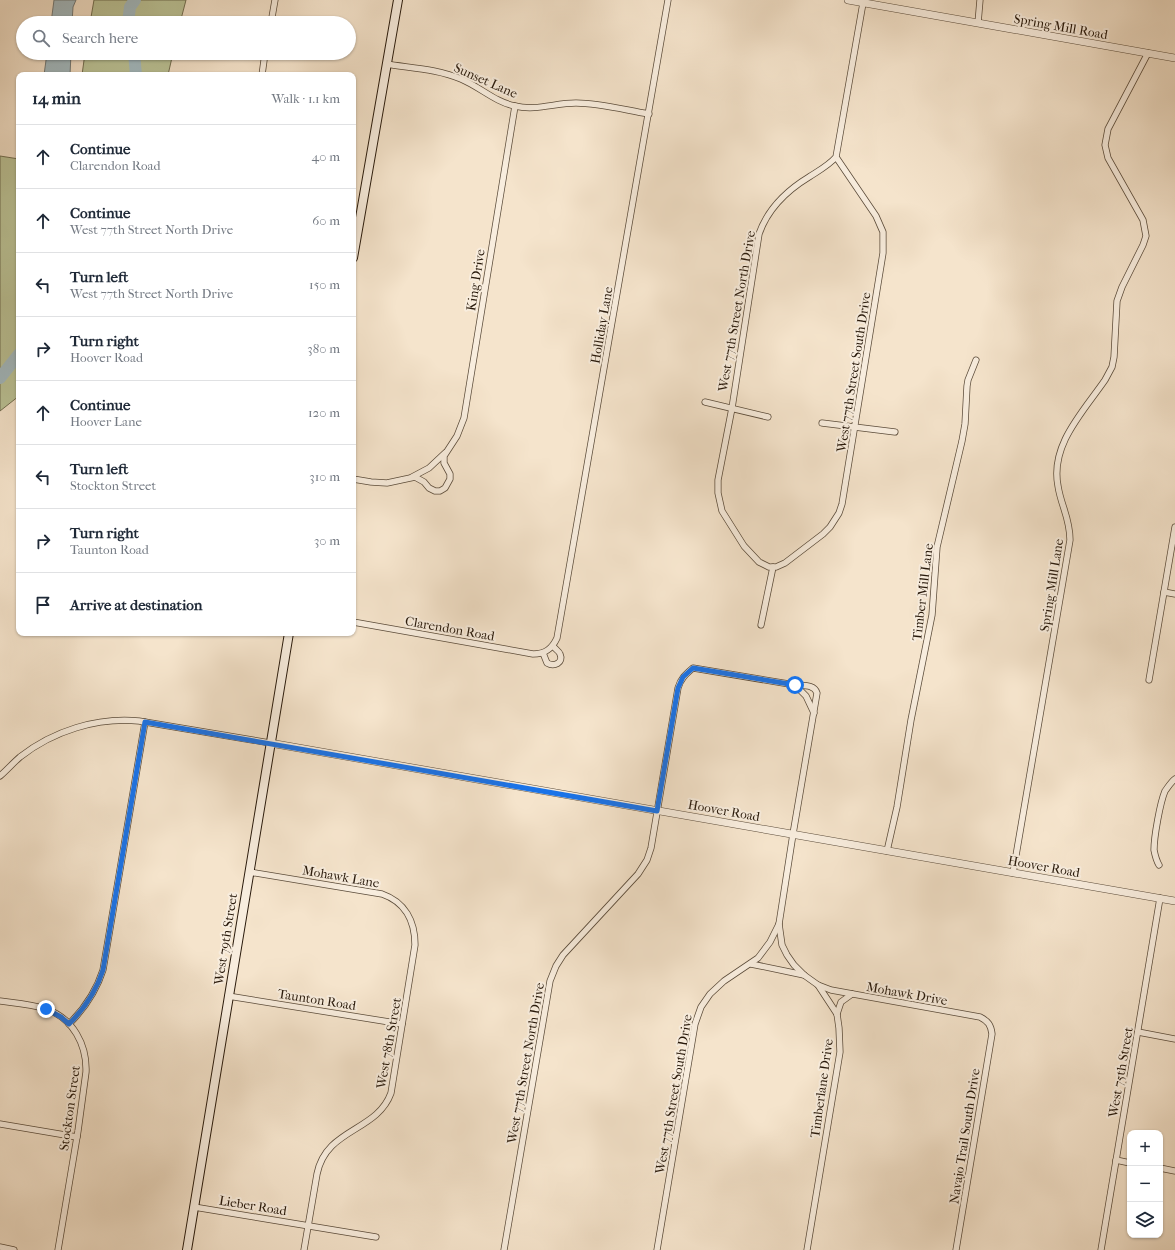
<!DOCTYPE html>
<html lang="en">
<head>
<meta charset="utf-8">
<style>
  :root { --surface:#fff; --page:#f6f6f7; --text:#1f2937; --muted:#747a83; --line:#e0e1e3 }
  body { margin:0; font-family:"IM FELL French Canon",serif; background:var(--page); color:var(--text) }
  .controls { position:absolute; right:12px; bottom:12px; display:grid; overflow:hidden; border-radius:8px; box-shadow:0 1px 3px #0004 }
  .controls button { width:36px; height:36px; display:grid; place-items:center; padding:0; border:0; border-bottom:1px solid var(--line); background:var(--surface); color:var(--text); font:20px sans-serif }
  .stop { position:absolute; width:12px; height:12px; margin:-9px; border:3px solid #1a73e8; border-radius:50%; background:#fff }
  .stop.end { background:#1a73e8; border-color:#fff; box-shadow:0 1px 4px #0008 }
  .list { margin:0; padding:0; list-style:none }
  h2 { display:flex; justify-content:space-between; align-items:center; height:52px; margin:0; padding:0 16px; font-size:17px }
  h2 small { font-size:13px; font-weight:400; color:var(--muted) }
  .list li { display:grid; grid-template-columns:26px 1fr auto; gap:12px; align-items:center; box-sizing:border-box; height:64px; padding:0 16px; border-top:1px solid var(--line) }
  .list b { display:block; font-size:15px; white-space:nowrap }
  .list p { margin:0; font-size:13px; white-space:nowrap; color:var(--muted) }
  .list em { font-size:13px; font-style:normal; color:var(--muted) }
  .icon { flex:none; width:22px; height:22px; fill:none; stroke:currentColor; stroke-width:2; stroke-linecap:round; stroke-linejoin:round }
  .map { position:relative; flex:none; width:1175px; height:1250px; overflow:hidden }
  .search { position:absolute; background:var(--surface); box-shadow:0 1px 3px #0004; left:16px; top:16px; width:340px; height:44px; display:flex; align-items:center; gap:10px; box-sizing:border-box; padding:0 14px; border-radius:22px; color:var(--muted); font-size:15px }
  .panel { position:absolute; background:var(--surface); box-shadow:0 1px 3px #0004; left:16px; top:72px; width:340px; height:564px; border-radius:8px }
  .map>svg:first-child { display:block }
</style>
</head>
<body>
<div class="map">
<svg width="1175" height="1250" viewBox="0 0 1175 1250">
  <rect width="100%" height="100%" fill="#f5e4cc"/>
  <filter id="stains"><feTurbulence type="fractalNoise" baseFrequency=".005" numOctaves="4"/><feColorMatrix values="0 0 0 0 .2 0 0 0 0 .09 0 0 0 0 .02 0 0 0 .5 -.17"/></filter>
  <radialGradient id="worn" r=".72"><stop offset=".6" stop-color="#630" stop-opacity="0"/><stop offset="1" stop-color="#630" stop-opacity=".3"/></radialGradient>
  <g fill="#bbc498" stroke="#716e51">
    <polygon points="94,0 186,0 180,23 90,23"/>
    <polygon points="85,53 173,53 168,75 82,75"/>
    <polygon points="0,156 19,159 19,396 0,411"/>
  </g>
  <g fill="#a2bbc3" stroke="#717a79">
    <polygon points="54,0 76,0 73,7 72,23 51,23"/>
    <polygon points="47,53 71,53 70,75 44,75"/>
  </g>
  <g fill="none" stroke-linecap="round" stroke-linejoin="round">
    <g stroke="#a2bbc3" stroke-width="12">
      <polyline points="128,23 130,7 135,0"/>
      <polyline points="134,53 136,75"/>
      <polyline points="0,378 19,354"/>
    </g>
    <defs>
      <g id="minor">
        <polyline points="271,23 275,0"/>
        <polyline points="978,23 980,0"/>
        <path d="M386,64C411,68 438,69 461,79C480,87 495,102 515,106C536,111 555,103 576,103C600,103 625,110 649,114"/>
        <polyline points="262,75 265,53"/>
        <path d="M836,157L876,216L883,232V253L842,504L839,513L830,527L823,534L785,563L776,567H769L759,562L744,546L722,511L718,493V480L732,408L759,234C768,208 786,191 809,177C818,171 828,166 836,157L863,3"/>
        <polyline points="705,402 768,417"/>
        <polyline points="822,423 895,432"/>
        <polyline points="412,477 429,468 445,453"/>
        <polyline points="353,479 371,482 387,483 415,477 424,482 429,488 435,491 440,491 445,488 450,479 450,474 444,463 444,456 457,436 464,418 515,106"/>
        <polyline points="1164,592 1175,594"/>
        <path d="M353,622L533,654C545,654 552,649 557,638L668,0"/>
        <polyline points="761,625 773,567"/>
        <path d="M543,653L547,663C554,667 564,663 560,654C559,651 555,649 553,646"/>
        <polyline points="1149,680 1175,527"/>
        <path d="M0,776C7,770 13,763 20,757C53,731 97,717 139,721L270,743"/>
        <polyline points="887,851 897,807 911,720 932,615 937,547 962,441 965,424 967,386 968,380 976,360"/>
        <path d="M1159,865C1156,860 1155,855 1154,850C1154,837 1160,803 1165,791C1168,787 1171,782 1175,779"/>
        <path d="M249,872L382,894C405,902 415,921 415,945L391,1093C377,1132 326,1128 317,1174L304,1250"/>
        <path d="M1013,873L1070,540C1070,518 1061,506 1058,486C1050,445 1083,412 1105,380L1112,367L1114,357L1117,301L1122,287L1143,245L1146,236L1143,220L1108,158L1105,145L1108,129L1148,53"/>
        <polyline points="779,924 782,945 787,955 794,965 804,975 818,985 837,1014 839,1028 840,1052 807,1250"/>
        <polyline points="751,964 804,975"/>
        <path d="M818,985L831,990L853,994L980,1017C988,1021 991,1025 992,1034L956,1250"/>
        <polyline points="228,996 402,1024"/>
        <path d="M0,1001C15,1003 31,1004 46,1009C73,1018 87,1045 86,1072L78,1131L58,1250"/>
        <polyline points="837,1014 841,1002 852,994"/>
        <path d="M69,1024C85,1008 96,992 103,970L145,722"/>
        <polyline points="1138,1032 1175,1039"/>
        <polyline points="0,1124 77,1137"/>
        <polyline points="1116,1160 1130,1163"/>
        <polyline points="1160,1168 1175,1171"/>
        <polyline points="194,1207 376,1237"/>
        <polyline points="0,1247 14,1250"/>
        <path d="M504,1250L550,981L556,966L563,955L638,874L647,860L651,848L678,688C681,678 686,674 693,668L795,685L806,696L814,713"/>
        <path d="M657,1250L695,1024L701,1007L710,994L724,981L758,958L770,942L779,924L793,834L817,693C814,684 803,686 795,685"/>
        <polyline points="1101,1250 1160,898"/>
      </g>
      <g id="tertiary">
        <polyline points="848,0 1175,58"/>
        <polyline points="270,743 1175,901"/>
      </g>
      <g id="secondary">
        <polyline points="353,258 398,0"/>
        <polyline points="187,1250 289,633"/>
      </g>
    </defs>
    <use href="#minor" stroke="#5a4b3a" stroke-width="7"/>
    <use href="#tertiary" stroke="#5a4b3a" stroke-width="8"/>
    <use href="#secondary" stroke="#27180a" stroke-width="10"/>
    <use href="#minor" stroke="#f8edde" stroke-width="5.5"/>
    <use href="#tertiary" stroke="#f8edde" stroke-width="7"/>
    <use href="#secondary" stroke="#f8edde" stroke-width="8"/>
  </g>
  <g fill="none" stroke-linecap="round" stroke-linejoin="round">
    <path stroke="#1a73e8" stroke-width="5" d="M46,1009L61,1017L69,1024C85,1008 96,992 103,970L145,722L657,811L678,688L683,677L693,668L795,685"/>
  </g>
  <g text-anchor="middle" stroke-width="4" stroke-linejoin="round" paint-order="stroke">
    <g font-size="13" fill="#27180a" stroke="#f8edde">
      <text transform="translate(1061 26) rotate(10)" y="5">Spring Mill Road</text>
      <text transform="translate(486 80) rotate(24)" y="5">Sunset Lane</text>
      <text transform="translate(475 280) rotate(-81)" y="5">King Drive</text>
      <text transform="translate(736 311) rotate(-80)" y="5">West 77th Street North Drive</text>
      <text transform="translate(601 325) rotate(-80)" y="5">Holliday Lane</text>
      <text transform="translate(853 372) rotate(-81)" y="5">West 77th Street South Drive</text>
      <text transform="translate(1051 585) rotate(-81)" y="5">Spring Mill Lane</text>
      <text transform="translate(922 592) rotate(-83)" y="5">Timber Mill Lane</text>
      <text transform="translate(450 628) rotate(10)" y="5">Clarendon Road</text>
      <text transform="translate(724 810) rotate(10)" y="5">Hoover Road</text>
      <text transform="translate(1044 866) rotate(10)" y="5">Hoover Road</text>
      <text transform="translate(341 876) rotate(10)" y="5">Mohawk Lane</text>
      <text transform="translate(225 939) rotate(-81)" y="5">West 79th Street</text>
      <text transform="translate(907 993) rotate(10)" y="5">Mohawk Drive</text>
      <text transform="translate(317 999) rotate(9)" y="5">Taunton Road</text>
      <text transform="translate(388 1043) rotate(-80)" y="5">West 78th Street</text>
      <text transform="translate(525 1063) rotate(-80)" y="5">West 77th Street North Drive</text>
      <text transform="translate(1120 1072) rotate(-80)" y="5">West 75th Street</text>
      <text transform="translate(821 1088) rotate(-82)" y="5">Timberlane Drive</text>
      <text transform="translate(673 1094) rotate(-80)" y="5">West 77th Street South Drive</text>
      <text transform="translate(69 1108) rotate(-82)" y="5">Stockton Street</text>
      <text transform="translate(964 1136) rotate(-81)" y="5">Navajo Trail South Drive</text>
      <text transform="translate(253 1205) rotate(9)" y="5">Lieber Road</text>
    </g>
  </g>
  <rect width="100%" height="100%" filter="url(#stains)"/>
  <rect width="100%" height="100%" fill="url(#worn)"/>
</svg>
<div class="controls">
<button>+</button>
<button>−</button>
<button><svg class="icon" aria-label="layers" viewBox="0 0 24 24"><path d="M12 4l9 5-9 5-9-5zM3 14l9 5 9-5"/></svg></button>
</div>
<div class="stop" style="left:795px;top:685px"></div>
<div class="stop end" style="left:46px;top:1009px"></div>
<div class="search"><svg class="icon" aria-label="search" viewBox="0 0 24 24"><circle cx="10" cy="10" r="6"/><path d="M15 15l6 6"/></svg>Search here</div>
<section class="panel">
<h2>14 min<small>Walk · 1.1 km</small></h2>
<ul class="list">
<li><svg class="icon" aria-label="ahead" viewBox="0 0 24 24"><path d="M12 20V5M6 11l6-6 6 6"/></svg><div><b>Continue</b><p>Clarendon Road</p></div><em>40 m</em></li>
<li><svg class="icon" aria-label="ahead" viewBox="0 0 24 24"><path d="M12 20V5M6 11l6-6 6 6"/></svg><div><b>Continue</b><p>West 77th Street North Drive</p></div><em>60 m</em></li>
<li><svg class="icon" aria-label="left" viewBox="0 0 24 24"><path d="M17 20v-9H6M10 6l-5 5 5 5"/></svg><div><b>Turn left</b><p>West 77th Street North Drive</p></div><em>150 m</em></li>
<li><svg class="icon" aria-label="right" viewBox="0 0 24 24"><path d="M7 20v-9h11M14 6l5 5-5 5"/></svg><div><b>Turn right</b><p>Hoover Road</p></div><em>380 m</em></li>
<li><svg class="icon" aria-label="ahead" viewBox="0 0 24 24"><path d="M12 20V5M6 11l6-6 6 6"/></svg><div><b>Continue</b><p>Hoover Lane</p></div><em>120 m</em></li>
<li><svg class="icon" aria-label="left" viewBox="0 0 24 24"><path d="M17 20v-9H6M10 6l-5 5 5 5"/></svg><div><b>Turn left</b><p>Stockton Street</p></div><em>310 m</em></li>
<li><svg class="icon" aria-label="right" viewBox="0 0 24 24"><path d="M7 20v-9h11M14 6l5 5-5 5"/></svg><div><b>Turn right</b><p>Taunton Road</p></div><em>30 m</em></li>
<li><svg class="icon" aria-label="arrive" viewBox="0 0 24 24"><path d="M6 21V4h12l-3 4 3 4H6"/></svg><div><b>Arrive at destination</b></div></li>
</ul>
</section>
</div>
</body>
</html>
